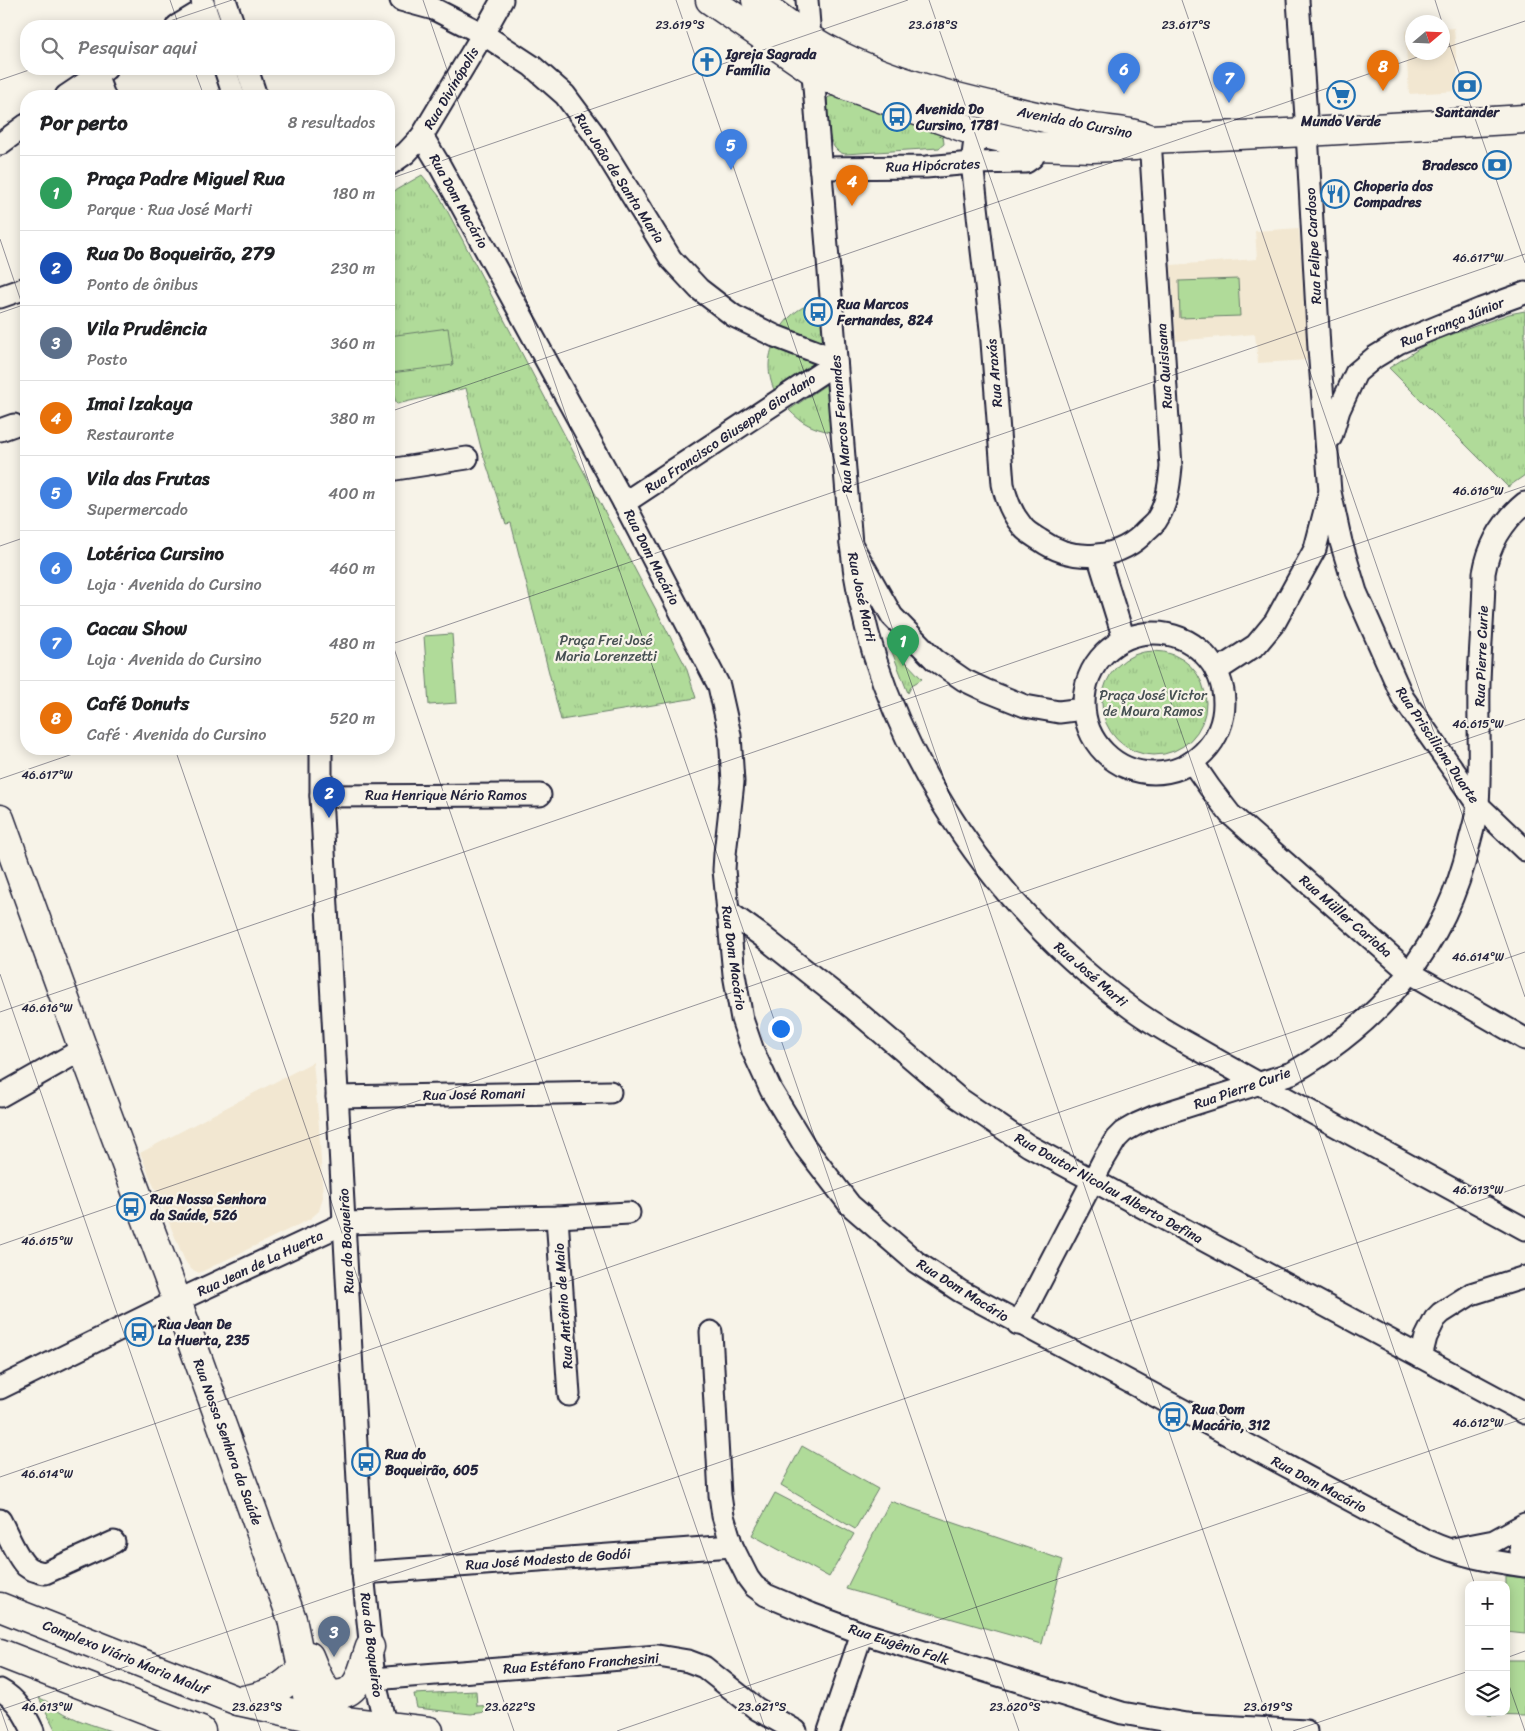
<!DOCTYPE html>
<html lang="pt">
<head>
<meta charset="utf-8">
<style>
  :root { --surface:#fff; --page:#f2f2f2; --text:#202124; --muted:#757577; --line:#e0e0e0; --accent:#7c3aed }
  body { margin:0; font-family:Sriracha,sans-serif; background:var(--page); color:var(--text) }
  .controls { position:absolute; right:15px; bottom:15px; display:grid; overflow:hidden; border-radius:10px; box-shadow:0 2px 12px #0003 }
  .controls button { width:45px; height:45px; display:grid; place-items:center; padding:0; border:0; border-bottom:1px solid var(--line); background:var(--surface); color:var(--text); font:25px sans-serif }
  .compass { position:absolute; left:1405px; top:15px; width:45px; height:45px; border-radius:50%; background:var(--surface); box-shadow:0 2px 12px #0003; rotate:71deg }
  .you { position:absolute; left:780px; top:1028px; width:18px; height:18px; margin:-12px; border:4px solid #fff; border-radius:50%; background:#1a73e8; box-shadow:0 0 0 8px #1a73e833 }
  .badge { display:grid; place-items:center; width:32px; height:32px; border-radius:50%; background:var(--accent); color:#fff; font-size:16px; font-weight:700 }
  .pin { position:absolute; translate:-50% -41px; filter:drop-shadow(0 1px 2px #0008) }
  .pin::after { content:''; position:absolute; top:26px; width:18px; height:15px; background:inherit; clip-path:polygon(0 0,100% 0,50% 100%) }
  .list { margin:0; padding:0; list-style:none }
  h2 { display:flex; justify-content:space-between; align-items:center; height:65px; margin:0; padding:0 20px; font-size:21px }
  h2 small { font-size:16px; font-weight:400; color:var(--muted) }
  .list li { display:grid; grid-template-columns:32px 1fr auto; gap:15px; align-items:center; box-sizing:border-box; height:75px; padding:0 20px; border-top:1px solid var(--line) }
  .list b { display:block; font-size:19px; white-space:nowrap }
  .list p { margin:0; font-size:16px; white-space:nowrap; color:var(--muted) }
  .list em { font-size:16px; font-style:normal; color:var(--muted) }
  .icon { flex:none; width:28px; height:28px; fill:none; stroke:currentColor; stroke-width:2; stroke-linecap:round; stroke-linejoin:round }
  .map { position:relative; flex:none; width:1525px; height:1731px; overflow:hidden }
  .search { position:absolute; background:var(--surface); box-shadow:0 2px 12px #0003; left:20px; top:20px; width:375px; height:55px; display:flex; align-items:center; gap:12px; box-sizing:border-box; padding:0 18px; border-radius:20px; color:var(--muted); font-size:19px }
  .panel { position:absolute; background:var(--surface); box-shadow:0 2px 12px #0003; left:20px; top:90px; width:375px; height:665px; border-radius:20px }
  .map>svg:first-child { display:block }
</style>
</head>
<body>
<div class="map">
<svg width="1525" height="1731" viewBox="0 0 1525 1731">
  <defs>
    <pattern id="park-tufts" width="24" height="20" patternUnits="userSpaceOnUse" patternTransform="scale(1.25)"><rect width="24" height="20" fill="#b0db99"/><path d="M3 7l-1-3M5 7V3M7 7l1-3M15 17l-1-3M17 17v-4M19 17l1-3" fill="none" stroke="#97bc85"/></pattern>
  </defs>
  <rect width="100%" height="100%" fill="#f7f3e8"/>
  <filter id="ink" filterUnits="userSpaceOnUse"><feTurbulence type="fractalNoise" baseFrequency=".02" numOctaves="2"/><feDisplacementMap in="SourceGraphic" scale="10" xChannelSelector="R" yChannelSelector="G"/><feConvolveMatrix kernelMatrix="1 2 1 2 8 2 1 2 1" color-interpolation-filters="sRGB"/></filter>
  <g filter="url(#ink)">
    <g fill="#f2e7d1">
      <polygon points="1454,28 1459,91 1409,94 1405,31 1412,30 1412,52 1442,52 1443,29"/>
      <polygon points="1299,228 1308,360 1258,363 1255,334 1176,341 1171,265 1257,259 1255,231"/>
      <polygon points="313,1062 319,1126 323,1197 319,1211 310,1219 199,1273 191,1269 185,1261 140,1153"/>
    </g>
    <g fill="url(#park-tufts)" stroke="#697e6a">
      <path d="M834,96L939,133L943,136L944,144L939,148L845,154C824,150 829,116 827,99L829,97Z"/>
      <polygon points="422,175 440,197 686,667 696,698 561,720 511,523 506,524 481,448 466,388 397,404 389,384 389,194"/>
      <path d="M820,301L825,347L781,328C791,313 803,305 820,301Z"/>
      <polygon points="1525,311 1525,475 1508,487 1389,368 1428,343 1509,314"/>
      <path d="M775,341L825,359L775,392C767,374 767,358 775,341Z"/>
      <path d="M827,384L831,432C814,429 801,423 789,410Z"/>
      <polygon points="887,639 905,661 922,679 912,685 908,693"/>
      <circle cx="1154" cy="703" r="52"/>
      <polygon points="476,1691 477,1706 495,1705 495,1711 471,1714 417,1708 414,1694"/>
      <path d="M39,1698C48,1701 51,1705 59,1710C74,1720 93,1725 111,1731H56Z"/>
    </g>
    <g fill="#b0db99" stroke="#697e6a">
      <polygon points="1238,279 1240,316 1180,318 1179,281"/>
      <polygon points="448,328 453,365 391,373 389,336"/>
      <polygon points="452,634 457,703 429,705 424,636"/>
      <polygon points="802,1446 878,1489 855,1529 781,1485"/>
      <polygon points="775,1493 854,1534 829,1577 752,1535"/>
      <polygon points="890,1501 1063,1560 1042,1644 846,1589"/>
      <polygon points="1506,1576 1525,1578 1525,1634 1506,1632"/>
      <polygon points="1506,1660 1525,1660 1525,1716 1488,1715 1488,1712 1506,1712"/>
    </g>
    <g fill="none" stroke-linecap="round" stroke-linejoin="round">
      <defs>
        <g id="minor">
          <polyline points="202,0 211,26"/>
          <polyline points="225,0 234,26"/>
          <polyline points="401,0 434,9 483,34 532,66 565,95 594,134 671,259 699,289 734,316 775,336 835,359"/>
          <polyline points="807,0 851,544 892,616 935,660 964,680 985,690 1025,706 1059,712 1083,709"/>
          <polyline points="1298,0 1307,132 1319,348 1330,492 1341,542 1356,592 1403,698 1478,805 1525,850"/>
          <polyline points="177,26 205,9"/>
          <polyline points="225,69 234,96"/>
          <polyline points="247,69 256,96"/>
          <polyline points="96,75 104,96"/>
          <polyline points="66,96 106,69"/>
          <path d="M976,132L972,163L991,329L1003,484C1006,499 1012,514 1022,526C1026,532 1034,536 1040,540C1071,562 1114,561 1142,535C1146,530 1152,526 1156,521C1167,504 1169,487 1171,467L1150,139"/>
          <path d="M422,136L440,166L624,503L719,686L730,735L733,782L725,854L724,870L734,974L742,1019L753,1051L771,1090L806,1148L850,1205L916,1262L960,1291L1425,1540C1460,1556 1488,1561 1525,1566"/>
          <polyline points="0,144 26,125"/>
          <polyline points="389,165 406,153 422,136 483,34 502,0"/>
          <polyline points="820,168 926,167 972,163 1026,162 1033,157 1036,146"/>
          <polyline points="0,297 26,288"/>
          <polyline points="0,430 14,425"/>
          <polyline points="1331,437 1339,410 1356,373 1375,357 1398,343 1481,309 1525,293"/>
          <polyline points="389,470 467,458"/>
          <polyline points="624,503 836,363"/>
          <path d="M851,544C871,728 983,900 1131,1008C1151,1023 1174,1036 1196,1048C1227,1066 1258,1083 1289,1100C1368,1143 1446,1186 1525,1229"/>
          <polyline points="1098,555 1124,639"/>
          <circle cx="1154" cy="703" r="70"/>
          <polyline points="1216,671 1256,645 1275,622 1315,549 1329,495"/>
          <polyline points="321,749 321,796 363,1573 374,1679 386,1727"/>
          <polyline points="1192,762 1210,788 1230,814 1409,972 1525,1039"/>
          <polyline points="321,796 540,795"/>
          <polyline points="727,911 762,936 854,1009 957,1097 1029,1146 1525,1413"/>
          <polyline points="0,1096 83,1049"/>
          <polyline points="337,1097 610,1092"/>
          <polyline points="557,1217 569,1395"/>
          <path d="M1018,1324L1104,1159L1116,1139L1123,1132L1137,1124L1153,1117L1292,1073C1381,1022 1446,946 1469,844C1472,831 1477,817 1478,804C1481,764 1478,723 1479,683C1480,646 1484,610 1484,573C1489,544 1502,522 1525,503"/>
          <polyline points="711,1332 720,1495 723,1516 732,1546 748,1578 754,1586 766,1595 811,1614 862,1633 1122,1713 1186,1724 1306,1731"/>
          <polyline points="1421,1357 1426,1337 1435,1319 1441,1313 1471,1294 1525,1277"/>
          <polyline points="0,1388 177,1301 345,1223 557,1217 629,1213"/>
          <path d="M0,1520C7,1533 16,1556 26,1566C32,1571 39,1572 45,1573L114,1542"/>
          <path d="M1525,1531C1519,1541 1519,1551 1525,1562"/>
          <polyline points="1453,1549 1494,1541 1525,1524"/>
          <polyline points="363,1573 732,1546"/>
          <polyline points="374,1679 658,1656 688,1661 704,1667 757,1709 796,1731"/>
          <path d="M0,1690C17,1699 25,1714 33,1731"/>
          <polyline points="829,1731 862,1633"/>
        </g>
        <g id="major">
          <polyline points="710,0 812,70 844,85 976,132 1036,146 1092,148 1135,146"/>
          <path d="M756,0C780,18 804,37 831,51C899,87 976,102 1049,119C1064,122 1079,126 1094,128C1114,131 1131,131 1150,139L1307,132L1525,119"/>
          <polyline points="0,819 83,1049 177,1301 292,1619 302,1668 311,1717 317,1731"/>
          <path d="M309,1656C314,1667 318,1682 327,1691C331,1695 336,1695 341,1694C361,1691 364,1662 370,1647"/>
        </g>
        <g id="highway">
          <polyline points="0,1607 238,1701 311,1717 429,1731"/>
          <polyline points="0,1653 201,1731"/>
          <path d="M239,1701C269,1695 282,1690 302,1668"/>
        </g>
      </defs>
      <use href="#minor" stroke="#22223b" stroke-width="25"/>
      <use href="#major" stroke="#22223b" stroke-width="31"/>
      <use href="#highway" stroke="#22223b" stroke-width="31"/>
      <use href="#minor" stroke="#f7f3e8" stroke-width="21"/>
      <use href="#major" stroke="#f7f3e8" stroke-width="28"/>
      <use href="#highway" stroke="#f7f3e8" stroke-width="28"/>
    </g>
  </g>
  <path fill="none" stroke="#22223b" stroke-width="1" stroke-opacity="0.45" d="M170,0L179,26M423,0L1019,1731M676,0L1272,1731M929,0L1475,1585M1182,0L1525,997M1435,0L1442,22M1442,23L1525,263M155,26L232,0M1442,49L1525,21M194,69L204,96M0,80L32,69M389,179L908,0M0,239L26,316M0,313L26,304M389,412L1432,52M0,546L26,537M389,634L766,1731M389,645L1525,254M175,749L514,1731M0,779L87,749M0,974L261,1731M0,1012L1525,486M0,1245L1525,719M0,1477L1525,952M1506,1658L1525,1651M1506,1677L1525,1731M0,1708L8,1731M0,1710L1525,1185M617,1731L1525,1418M1293,1731L1469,1671"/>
  <defs>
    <symbol id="church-ring" viewBox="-11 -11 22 22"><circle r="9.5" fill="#f7f3e8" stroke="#1f6fb2" stroke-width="1.5"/><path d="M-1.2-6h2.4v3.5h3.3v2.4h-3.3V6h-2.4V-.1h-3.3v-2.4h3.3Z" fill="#1f6fb2"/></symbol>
    <symbol id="bank-ring" viewBox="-11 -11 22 22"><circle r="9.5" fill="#f7f3e8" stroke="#1f6fb2" stroke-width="1.5"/><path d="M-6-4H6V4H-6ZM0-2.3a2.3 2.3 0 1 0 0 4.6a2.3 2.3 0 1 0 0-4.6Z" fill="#1f6fb2"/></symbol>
    <symbol id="supermarket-ring" viewBox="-11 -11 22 22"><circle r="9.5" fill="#f7f3e8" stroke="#1f6fb2" stroke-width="1.5"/><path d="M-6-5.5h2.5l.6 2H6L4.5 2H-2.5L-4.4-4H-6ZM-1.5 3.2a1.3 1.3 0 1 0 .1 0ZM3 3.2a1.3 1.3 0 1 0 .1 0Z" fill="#1f6fb2"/></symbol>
    <symbol id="bus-ring" viewBox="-11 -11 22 22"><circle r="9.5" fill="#f7f3e8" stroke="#1f6fb2" stroke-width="1.5"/><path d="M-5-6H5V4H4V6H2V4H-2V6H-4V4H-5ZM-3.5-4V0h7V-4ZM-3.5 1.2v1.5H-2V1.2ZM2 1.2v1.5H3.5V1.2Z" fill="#1f6fb2"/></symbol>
    <symbol id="restaurant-ring" viewBox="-11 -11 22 22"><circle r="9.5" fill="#f7f3e8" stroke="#1f6fb2" stroke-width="1.5"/><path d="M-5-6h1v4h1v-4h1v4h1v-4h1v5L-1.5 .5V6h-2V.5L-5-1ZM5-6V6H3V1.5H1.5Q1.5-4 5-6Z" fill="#1f6fb2"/></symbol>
  </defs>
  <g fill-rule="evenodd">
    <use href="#church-ring" x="691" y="46" width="32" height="32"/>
    <use href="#bank-ring" x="1451" y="70" width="32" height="32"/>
    <use href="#supermarket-ring" x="1325" y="79" width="32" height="32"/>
    <use href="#bus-ring" x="881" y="101" width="32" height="32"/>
    <use href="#bank-ring" x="1481" y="149" width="32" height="32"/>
    <use href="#restaurant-ring" x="1319" y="178" width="32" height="32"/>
    <use href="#bus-ring" x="802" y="296" width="32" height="32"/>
    <use href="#bus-ring" x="115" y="1191" width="32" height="32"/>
    <use href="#bus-ring" x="123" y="1316" width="32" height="32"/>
    <use href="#bus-ring" x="1157" y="1401" width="32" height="32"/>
    <use href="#bus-ring" x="350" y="1446" width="32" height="32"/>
  </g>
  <g text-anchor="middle" stroke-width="4.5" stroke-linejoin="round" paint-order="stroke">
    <g font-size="14" font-weight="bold" fill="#22223b" stroke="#f7f3e8" text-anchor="start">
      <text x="726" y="59">Igreja Sagrada<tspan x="726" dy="16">Família</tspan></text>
      <text x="916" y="114">Avenida Do<tspan x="916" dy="16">Cursino, 1781</tspan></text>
      <text x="1467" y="117" text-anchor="middle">Santander</text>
      <text x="1341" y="126" text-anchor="middle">Mundo Verde</text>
      <text x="1478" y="170" text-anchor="end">Bradesco</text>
      <text x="1354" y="191">Choperia dos<tspan x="1354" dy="16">Compadres</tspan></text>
      <text x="837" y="309">Rua Marcos<tspan x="837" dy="16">Fernandes, 824</tspan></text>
      <text x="150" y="1204">Rua Nossa Senhora<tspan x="150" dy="16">da Saúde, 526</tspan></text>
      <text x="158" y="1329">Rua Jean De<tspan x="158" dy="16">La Huerta, 235</tspan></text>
      <text x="1192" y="1414">Rua Dom<tspan x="1192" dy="16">Macário, 312</tspan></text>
      <text x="385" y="1459">Rua do<tspan x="385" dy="16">Boqueirão, 605</tspan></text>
    </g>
    <g font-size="14" fill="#22223b" stroke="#f7f3e8">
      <text transform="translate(451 88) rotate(-59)" y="5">Rua Divinópolis</text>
      <text transform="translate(1075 122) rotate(11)" y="5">Avenida do Cursino</text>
      <text transform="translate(933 165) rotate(-2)" y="5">Rua Hipócrates</text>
      <text transform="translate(620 178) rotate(57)" y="5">Rua João de Santa Maria</text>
      <text transform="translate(459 201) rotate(61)" y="5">Rua Dom Macário</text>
      <text transform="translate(1313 246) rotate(-93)" y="5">Rua Felipe Cardoso</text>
      <text transform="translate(1452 322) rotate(-22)" y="5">Rua França Júnior</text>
      <text transform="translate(1164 366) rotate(-94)" y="5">Rua Quisisana</text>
      <text transform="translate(994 373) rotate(-95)" y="5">Rua Araxás</text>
      <text transform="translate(841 424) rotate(-95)" y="5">Rua Marcos Fernandes</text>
      <text transform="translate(730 433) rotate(-34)" y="5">Rua Francisco Giuseppe Giordano</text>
      <text transform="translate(652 557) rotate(63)" y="5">Rua Dom Macário</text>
      <text transform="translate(862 597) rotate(78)" y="5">Rua José Marti</text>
      <text transform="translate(1481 656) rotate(-88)" y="5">Rua Pierre Curie</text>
      <text transform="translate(1438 745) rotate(56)" y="5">Rua Prisciliana Duarte</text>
      <text x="446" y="800">Rua Henrique Nério Ramos</text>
      <text transform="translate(1346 916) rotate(41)" y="5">Rua Müller Carioba</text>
      <text transform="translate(734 958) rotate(82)" y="5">Rua Dom Macário</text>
      <text transform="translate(1091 974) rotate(41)" y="5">Rua José Marti</text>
      <text transform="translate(1242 1088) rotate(-19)" y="5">Rua Pierre Curie</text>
      <text transform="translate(474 1094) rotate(-1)" y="5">Rua José Romani</text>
      <text transform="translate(1109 1188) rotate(29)" y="5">Rua Doutor Nicolau Alberto Defina</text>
      <text transform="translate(346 1241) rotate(-93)" y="5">Rua do Boqueirão</text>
      <text transform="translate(260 1263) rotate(-25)" y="5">Rua Jean de La Huerta</text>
      <text transform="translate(963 1290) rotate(32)" y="5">Rua Dom Macário</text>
      <text transform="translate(563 1306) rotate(-94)" y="5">Rua Antônio de Maio</text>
      <text transform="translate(228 1442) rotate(70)" y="5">Rua Nossa Senhora da Saúde</text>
      <text transform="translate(1319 1484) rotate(28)" y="5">Rua Dom Macário</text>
      <text transform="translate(548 1559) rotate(-4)" y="5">Rua José Modesto de Godói</text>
      <text transform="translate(899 1644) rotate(18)" y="5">Rua Eugênio Falk</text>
      <text transform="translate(372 1645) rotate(83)" y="5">Rua do Boqueirão</text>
      <text transform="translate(126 1657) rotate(22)" y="5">Complexo Viário Maria Maluf</text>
      <text transform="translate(581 1663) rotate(-4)" y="5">Rua Estéfano Franchesini</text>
    </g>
    <g font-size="14" fill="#465052" stroke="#f7f3e8">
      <text x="606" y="645">Praça Frei José<tspan x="606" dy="16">Maria Lorenzetti</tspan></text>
      <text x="1153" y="700">Praça José Victor<tspan x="1153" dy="16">de Moura Ramos</tspan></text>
    </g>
  </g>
  <g font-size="12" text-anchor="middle" fill="#22223b" stroke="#f7f3e8" stroke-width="4.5" stroke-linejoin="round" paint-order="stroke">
    <text x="680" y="29">23.619°S</text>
    <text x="933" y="29">23.618°S</text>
    <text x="1186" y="29">23.617°S</text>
    <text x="1478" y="262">46.617°W</text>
    <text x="1478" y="495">46.616°W</text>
    <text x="1478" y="728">46.615°W</text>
    <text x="47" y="779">46.617°W</text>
    <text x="1478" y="961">46.614°W</text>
    <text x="47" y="1012">46.616°W</text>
    <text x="1478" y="1194">46.613°W</text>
    <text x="47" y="1245">46.615°W</text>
    <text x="1478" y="1427">46.612°W</text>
    <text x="47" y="1478">46.614°W</text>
    <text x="47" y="1711">46.613°W</text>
    <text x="257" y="1711">23.623°S</text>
    <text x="510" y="1711">23.622°S</text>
    <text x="762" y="1711">23.621°S</text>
    <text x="1015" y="1711">23.620°S</text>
    <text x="1268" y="1711">23.619°S</text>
  </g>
</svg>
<div class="controls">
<button>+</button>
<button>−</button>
<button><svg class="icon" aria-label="layers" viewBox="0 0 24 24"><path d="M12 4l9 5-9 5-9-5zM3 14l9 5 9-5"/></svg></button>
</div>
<svg class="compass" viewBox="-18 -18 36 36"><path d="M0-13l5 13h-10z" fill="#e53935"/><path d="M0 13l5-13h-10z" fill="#757577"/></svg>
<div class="you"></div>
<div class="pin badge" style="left:903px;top:666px;background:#2e9e5b">1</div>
<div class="pin badge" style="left:329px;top:818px;background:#1a4fb4">2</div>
<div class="pin badge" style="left:334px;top:1657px;background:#5c6f8a">3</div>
<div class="pin badge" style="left:852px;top:206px;background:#e8710a">4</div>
<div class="pin badge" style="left:731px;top:170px;background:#3f7fe0">5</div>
<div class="pin badge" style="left:1124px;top:94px;background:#3f7fe0">6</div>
<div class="pin badge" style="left:1229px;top:103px;background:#3f7fe0">7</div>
<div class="pin badge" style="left:1383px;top:91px;background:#e8710a">8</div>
<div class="search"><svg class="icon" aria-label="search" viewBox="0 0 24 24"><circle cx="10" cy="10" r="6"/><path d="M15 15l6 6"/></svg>Pesquisar aqui</div>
<section class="panel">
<h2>Por perto<small>8 resultados</small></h2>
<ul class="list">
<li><span class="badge" style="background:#2e9e5b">1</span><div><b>Praça Padre Miguel Rua</b><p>Parque · Rua José Marti</p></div><em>180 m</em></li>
<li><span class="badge" style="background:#1a4fb4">2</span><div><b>Rua Do Boqueirão, 279</b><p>Ponto de ônibus</p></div><em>230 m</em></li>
<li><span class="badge" style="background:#5c6f8a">3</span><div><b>Vila Prudência</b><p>Posto</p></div><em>360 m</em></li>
<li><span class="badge" style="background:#e8710a">4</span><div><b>Imai Izakaya</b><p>Restaurante</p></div><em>380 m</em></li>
<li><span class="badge" style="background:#3f7fe0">5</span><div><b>Vila das Frutas</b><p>Supermercado</p></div><em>400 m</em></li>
<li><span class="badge" style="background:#3f7fe0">6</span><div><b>Lotérica Cursino</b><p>Loja · Avenida do Cursino</p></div><em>460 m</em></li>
<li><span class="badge" style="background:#3f7fe0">7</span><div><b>Cacau Show</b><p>Loja · Avenida do Cursino</p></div><em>480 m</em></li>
<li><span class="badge" style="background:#e8710a">8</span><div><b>Café Donuts</b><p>Café · Avenida do Cursino</p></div><em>520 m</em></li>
</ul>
</section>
</div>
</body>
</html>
